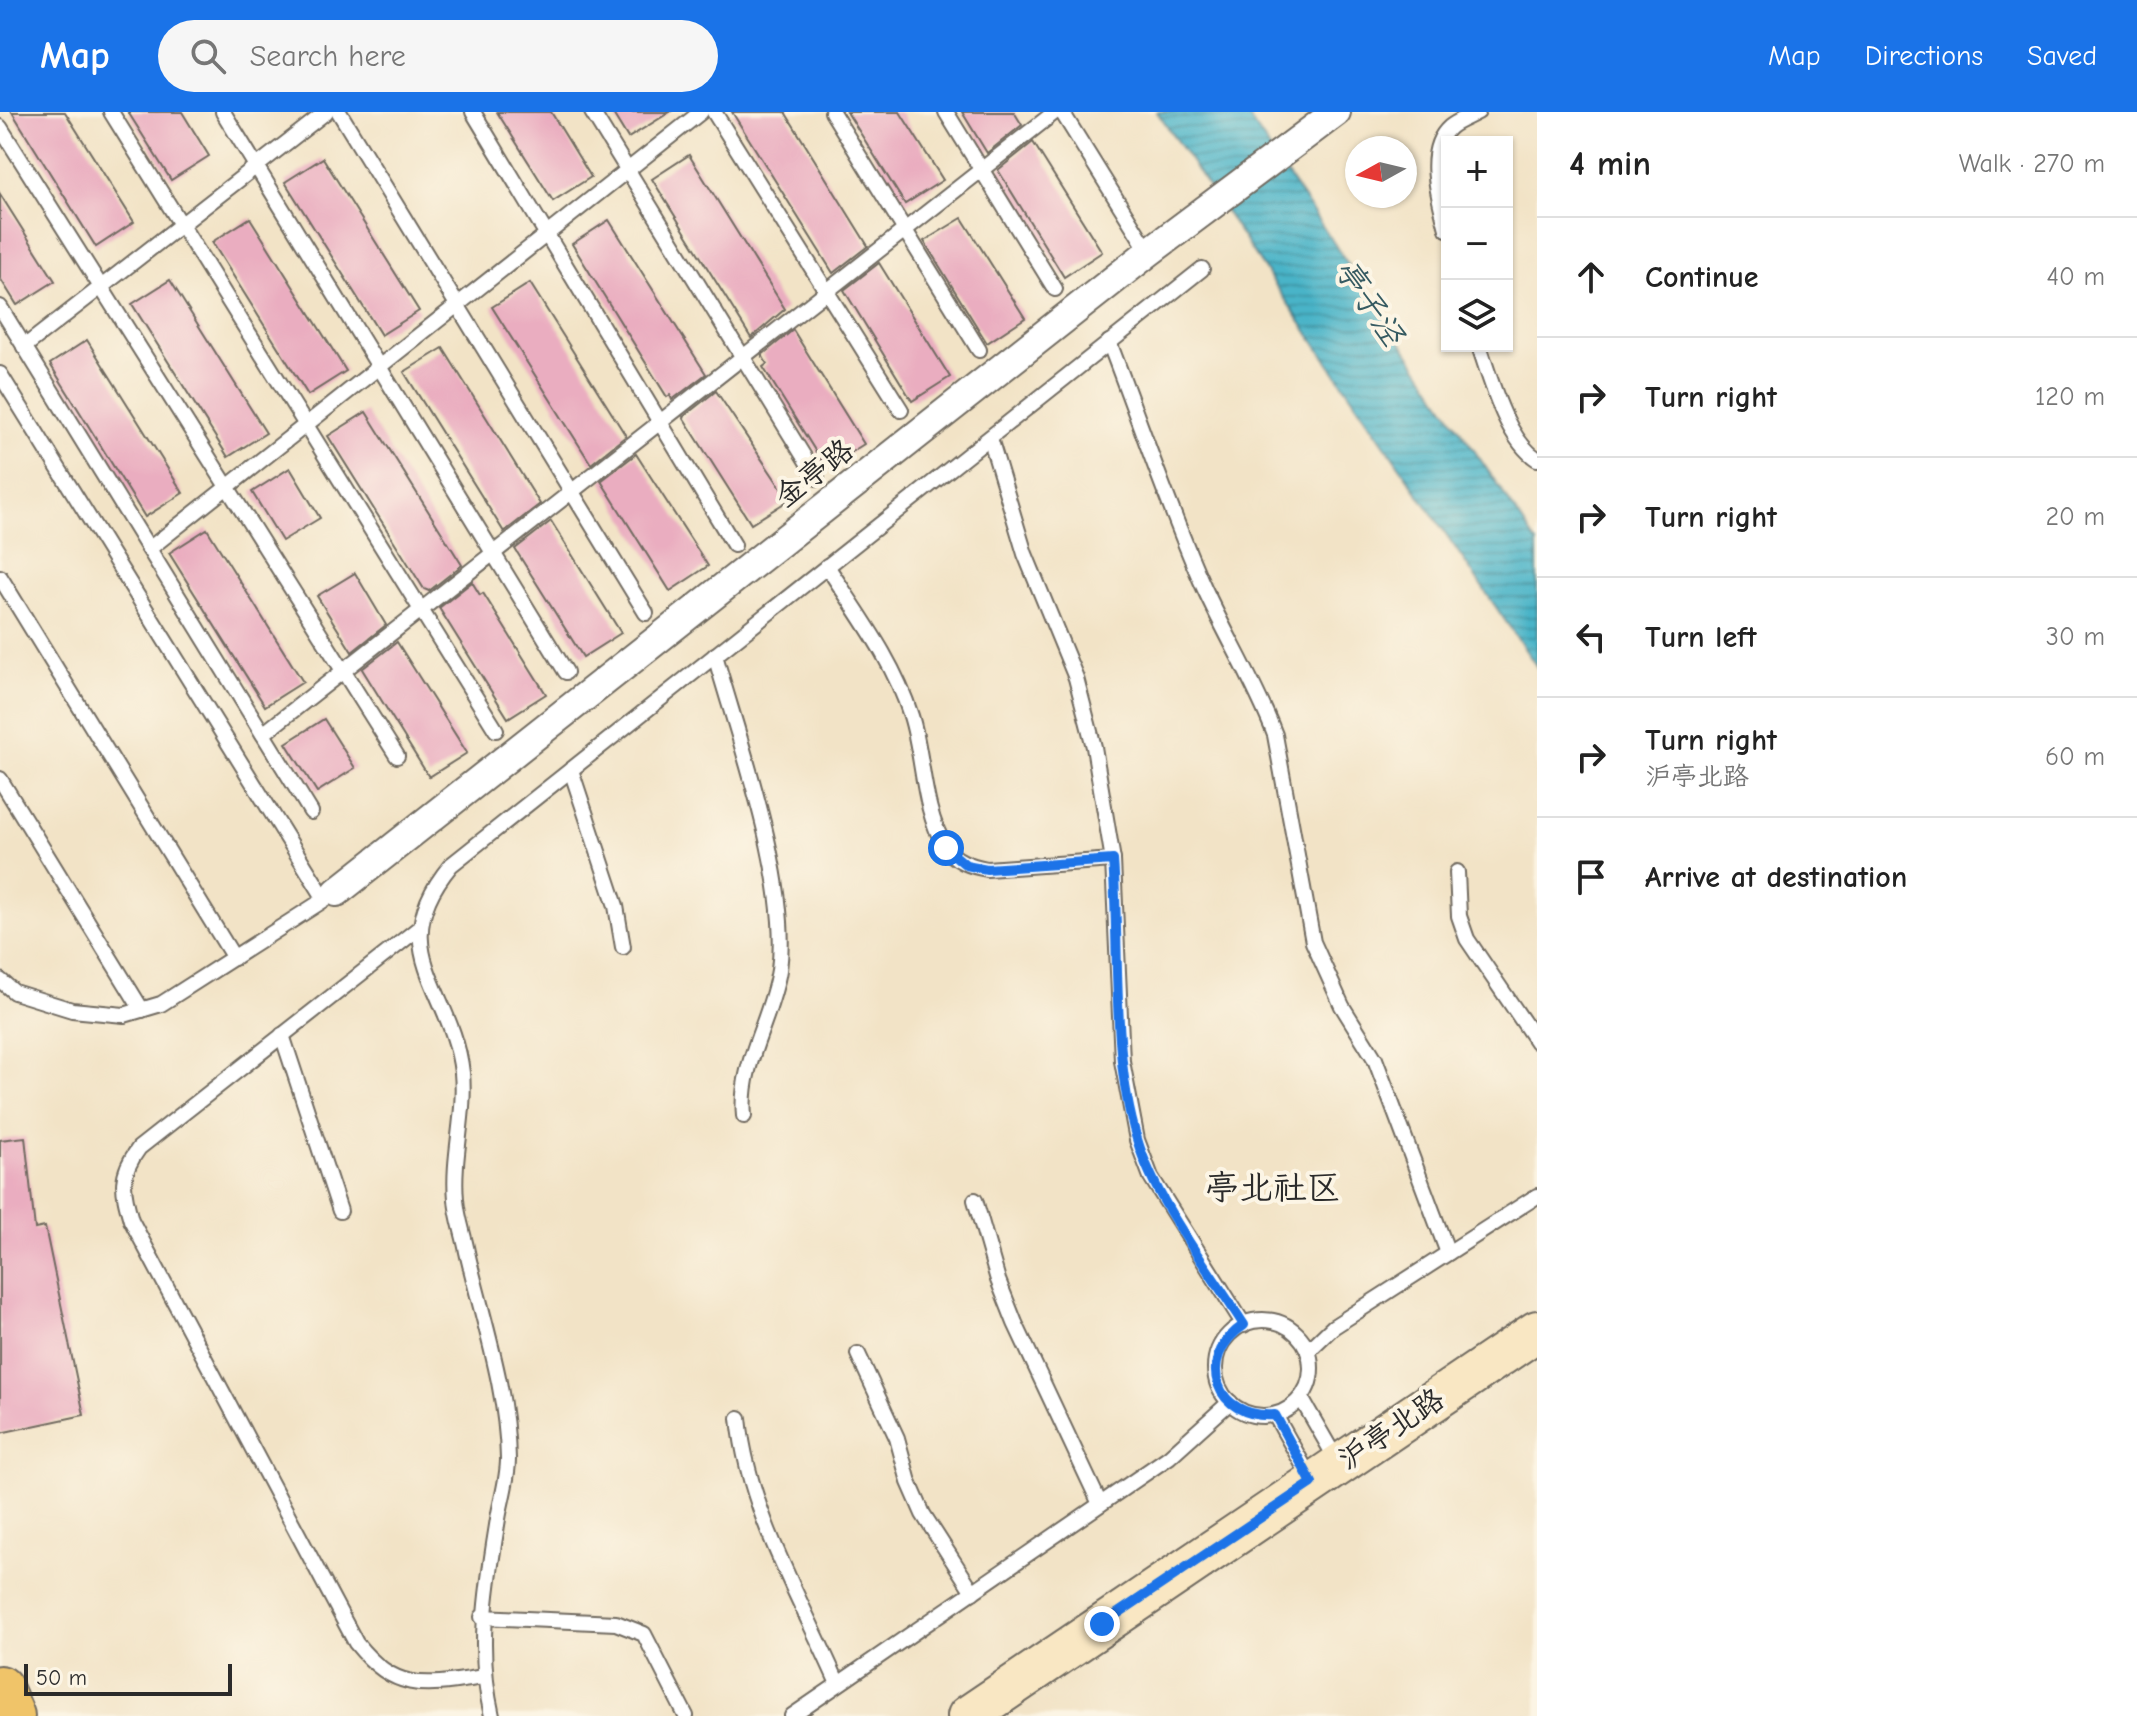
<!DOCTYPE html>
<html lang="en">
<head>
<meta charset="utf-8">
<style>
  :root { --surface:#fff; --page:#f6f6f6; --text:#222; --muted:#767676; --line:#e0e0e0; --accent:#1a73e8 }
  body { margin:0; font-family:"Comic Neue","LXGW WenKai TC",sans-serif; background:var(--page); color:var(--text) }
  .controls { position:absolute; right:24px; top:24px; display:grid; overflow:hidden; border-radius:0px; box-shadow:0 2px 6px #0004 }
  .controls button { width:72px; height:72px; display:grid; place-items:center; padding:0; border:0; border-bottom:2px solid var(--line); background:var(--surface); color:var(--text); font:40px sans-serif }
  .compass { position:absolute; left:1345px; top:24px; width:72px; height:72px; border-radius:50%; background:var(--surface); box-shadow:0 2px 6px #0004; rotate:262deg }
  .scale { position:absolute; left:24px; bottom:20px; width:208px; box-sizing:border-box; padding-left:8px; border:4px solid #2b2b2b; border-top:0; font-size:22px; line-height:28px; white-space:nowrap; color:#2b2b2b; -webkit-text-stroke:6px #fcf5e5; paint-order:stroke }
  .stop { position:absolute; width:24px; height:24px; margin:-18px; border:6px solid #1a73e8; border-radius:50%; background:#fff }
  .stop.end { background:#1a73e8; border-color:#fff; box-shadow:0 2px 8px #0008 }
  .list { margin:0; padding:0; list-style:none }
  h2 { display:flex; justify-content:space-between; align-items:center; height:104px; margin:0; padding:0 32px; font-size:34px }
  h2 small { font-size:26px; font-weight:400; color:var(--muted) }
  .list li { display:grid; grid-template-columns:52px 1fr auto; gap:24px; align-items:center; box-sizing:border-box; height:120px; padding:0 32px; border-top:2px solid var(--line) }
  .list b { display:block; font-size:30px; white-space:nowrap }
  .list p { margin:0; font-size:26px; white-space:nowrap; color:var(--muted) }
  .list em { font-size:26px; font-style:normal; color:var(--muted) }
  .icon { flex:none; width:44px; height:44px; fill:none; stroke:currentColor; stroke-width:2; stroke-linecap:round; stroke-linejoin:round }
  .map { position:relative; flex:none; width:1537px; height:1604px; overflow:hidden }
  header { display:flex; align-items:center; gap:48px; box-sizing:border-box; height:112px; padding:0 40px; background:var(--accent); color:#fff }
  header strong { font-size:38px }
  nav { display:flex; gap:44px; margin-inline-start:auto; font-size:28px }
  .search { width:560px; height:72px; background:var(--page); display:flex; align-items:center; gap:20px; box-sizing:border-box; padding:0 28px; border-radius:44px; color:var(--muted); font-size:30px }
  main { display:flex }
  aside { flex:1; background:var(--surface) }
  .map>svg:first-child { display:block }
</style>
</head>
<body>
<header>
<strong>Map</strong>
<div class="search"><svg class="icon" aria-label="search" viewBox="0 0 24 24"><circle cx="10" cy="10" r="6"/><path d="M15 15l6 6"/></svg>Search here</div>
<nav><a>Map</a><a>Directions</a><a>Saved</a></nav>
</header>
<main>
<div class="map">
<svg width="1537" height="1604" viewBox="0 0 1537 1604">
  <defs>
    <pattern id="water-rules" width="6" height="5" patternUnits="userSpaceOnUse" patternTransform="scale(2)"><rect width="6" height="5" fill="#4ab4c8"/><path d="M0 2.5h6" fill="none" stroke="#3e93a3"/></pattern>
  </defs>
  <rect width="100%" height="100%" fill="#fcf5e5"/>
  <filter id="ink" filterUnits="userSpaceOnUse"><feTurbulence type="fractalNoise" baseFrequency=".0125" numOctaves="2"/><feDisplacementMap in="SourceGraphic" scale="16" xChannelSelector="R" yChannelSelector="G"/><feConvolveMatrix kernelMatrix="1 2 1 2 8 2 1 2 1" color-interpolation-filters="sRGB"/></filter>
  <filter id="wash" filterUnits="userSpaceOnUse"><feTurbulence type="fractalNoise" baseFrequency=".006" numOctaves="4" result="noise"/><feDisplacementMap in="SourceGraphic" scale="32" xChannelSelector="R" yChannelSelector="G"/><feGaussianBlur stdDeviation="1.8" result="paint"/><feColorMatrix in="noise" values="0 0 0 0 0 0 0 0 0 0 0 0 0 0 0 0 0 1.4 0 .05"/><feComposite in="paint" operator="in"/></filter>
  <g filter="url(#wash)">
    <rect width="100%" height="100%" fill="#f2e3c6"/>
    <polygon fill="url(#water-rules)" stroke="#3a707a" stroke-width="2" points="1157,0 1245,0 1537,431 1537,555"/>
    <g id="blocks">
      <g fill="#eaadc0">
        <polygon points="12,0 65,0 134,110 96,135"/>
        <polygon points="128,0 182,0 209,44 171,68"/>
        <polygon points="497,0 551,0 591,65 553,89"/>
        <polygon points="612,0 670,0 628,26"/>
        <polygon points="732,0 785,0 868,134 833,161"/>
        <polygon points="847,0 900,0 943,68 905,92"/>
        <polygon points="962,0 1014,0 1022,13 987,41"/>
        <polygon points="1033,30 1102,140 1064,165 998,58"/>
        <polygon points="689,43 785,197 751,226 652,67"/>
        <polygon points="323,46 419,199 381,223 285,70"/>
        <polygon points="0,82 55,169 17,193 0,166"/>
        <polygon points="250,106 346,259 308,283 212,130"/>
        <polygon points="962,106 1025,206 987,231 924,129"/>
        <polygon points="609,108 706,262 672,288 670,283 667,285 572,132"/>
        <polygon points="879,151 950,265 912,289 844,178"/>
        <polygon points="170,168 266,321 228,345 132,192"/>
        <polygon points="530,171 626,324 591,352 492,195"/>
        <polygon points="793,218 864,332 826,356 763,255 767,252 762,243"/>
        <polygon points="87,228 183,381 145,405 50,252"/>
        <polygon points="443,236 540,392 504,420 404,260"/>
        <polygon points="716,279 789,388 751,412 683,305"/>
        <polygon points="366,300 462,453 429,479 424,477 328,324"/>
        <polygon points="636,342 708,454 670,479 601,369"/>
        <polygon points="290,356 320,406 282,429 252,380"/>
        <polygon points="551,409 621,521 583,545 515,437"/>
        <polygon points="207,417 303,570 265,594 169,441"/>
        <polygon points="355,461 386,513 352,540 317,484"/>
        <polygon points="472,470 480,483 483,481 546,582 508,606 439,496"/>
        <polygon points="397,530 467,641 429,665 362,557"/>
        <polygon points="324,607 355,656 317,680 286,631"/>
        <polygon points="25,1025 35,1117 45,1115 84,1303 0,1321 0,1028"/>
      </g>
    </g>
  </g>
  <g filter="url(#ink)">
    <use href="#blocks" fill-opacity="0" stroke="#716b61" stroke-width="2"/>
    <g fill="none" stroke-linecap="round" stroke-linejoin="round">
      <defs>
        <g id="lane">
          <polyline points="111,0 496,618"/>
          <polyline points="223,0 566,560"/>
          <polyline points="339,0 646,501"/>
          <polyline points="473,0 734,433"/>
          <polyline points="592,0 817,366"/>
          <polyline points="714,0 901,298"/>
          <polyline points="832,0 979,238"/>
          <polyline points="946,0 1055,177"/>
          <polyline points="1062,0 1149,140"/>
          <polyline points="0,15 397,644"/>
          <path d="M1447,117C1440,88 1423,39 1450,15C1457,9 1469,5 1478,0"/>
          <polyline points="0,195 311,700"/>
          <path d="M1109,230C1140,310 1167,392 1201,469C1224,521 1255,570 1275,623L1313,830L1342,894L1375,947L1448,1141"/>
          <path d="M1479,234C1491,268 1506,327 1537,347"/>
          <polyline points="24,235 326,0"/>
          <polyline points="0,262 325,787"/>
          <polyline points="990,326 1025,442 1076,566 1094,635 1113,748 1122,949 1137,1028 1151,1065 1244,1213"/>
          <polyline points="149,437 701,0"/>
          <path d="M827,454C858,502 894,549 911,604C924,645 922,697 945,734C954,749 971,754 987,757L1113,748"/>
          <polyline points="0,465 234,846"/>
          <path d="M715,543C739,629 791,771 779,858C771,909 739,952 744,1004"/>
          <polyline points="263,622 1055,0"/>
          <polyline points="571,658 616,794 623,835"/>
          <polyline points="0,667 142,898"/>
          <polyline points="1457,760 1459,804 1467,827 1537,930"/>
          <path d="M419,816L139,1036C119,1063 122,1077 131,1108L356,1531C396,1581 425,1574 483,1565"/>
          <polyline points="0,868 14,880 72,898 124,903 161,892 330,784"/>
          <polyline points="282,923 340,1099"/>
          <polyline points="975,1088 998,1168 1015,1211 1100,1392"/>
          <circle cx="1263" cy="1256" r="48"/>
          <polyline points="1308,1239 1333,1215 1537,1084"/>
          <polyline points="858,1242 897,1326 909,1370 923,1402 973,1480"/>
          <polyline points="1301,1286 1339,1352"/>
          <polyline points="1275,1303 1312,1369"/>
          <path d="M739,1306C748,1399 801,1487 838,1572"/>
          <polyline points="482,1505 616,1511 644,1522 686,1604"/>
          <path d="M492,1604C476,1536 487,1475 498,1407C501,1388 508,1367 508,1347C507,1277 483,1209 467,1140C464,1123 457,1105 456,1087C452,1045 466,1003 462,961C453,877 381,837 451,753L1202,157"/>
          <polyline points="792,1604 1169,1345 1230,1290"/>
        </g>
        <polyline id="street" points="337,780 1149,140 1336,0"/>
        <polyline id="secondary" points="968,1604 1537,1219"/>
        <polyline id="highway" points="0,1576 12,1604"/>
      </defs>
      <use href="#lane" stroke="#716b61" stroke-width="18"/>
      <use href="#street" stroke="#716b61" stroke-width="32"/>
      <use href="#secondary" stroke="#716b61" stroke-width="44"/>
      <use href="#highway" stroke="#716b61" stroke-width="48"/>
      <use href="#lane" stroke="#fff" stroke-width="14"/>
      <use href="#street" stroke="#fff" stroke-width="28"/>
      <use href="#secondary" stroke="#f9e7c3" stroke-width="40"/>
      <use href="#highway" stroke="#f0c469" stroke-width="44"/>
    </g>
  </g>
  <g fill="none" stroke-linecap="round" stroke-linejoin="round" filter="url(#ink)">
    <path stroke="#1a73e8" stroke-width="10" d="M946,736L966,753L987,757L1113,748C1120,836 1111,944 1137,1027C1156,1091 1208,1156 1244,1213C1194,1246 1215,1308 1275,1303L1312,1371L1102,1512"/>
  </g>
  <g text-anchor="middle" stroke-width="8" stroke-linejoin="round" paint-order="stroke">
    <g font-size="30" fill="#2b2b2b" stroke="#fcf5e5">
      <text transform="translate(814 361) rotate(-38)" y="10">金亭路</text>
      <text transform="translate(1391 1317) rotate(-34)" y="10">沪亭北路</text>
    </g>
    <g font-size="32" font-style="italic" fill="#365b62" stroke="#fcf5e5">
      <text transform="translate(1370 190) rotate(56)" y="11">亭子泾</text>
    </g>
    <g font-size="34" fill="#2b2b2b" stroke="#fcf5e5">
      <text x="1273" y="1087">亭北社区</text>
    </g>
  </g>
</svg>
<div class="controls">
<button>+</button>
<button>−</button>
<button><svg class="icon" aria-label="layers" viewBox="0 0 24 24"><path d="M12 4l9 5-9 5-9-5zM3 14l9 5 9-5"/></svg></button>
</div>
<svg class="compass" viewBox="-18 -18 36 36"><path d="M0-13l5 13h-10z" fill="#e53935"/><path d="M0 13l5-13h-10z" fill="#767676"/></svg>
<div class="scale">50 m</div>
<div class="stop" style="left:946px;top:736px"></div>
<div class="stop end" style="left:1102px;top:1512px"></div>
</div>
<aside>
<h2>4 min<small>Walk · 270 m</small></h2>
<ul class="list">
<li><svg class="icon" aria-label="ahead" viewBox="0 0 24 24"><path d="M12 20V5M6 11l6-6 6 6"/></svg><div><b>Continue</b></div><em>40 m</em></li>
<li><svg class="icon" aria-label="right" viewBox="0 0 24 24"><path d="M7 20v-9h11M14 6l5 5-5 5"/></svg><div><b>Turn right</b></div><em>120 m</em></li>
<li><svg class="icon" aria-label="right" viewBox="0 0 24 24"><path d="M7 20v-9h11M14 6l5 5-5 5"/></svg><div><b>Turn right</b></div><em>20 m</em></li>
<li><svg class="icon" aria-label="left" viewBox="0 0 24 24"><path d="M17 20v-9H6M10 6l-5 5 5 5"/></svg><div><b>Turn left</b></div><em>30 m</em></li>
<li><svg class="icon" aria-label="right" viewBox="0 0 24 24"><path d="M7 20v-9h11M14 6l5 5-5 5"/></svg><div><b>Turn right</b><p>沪亭北路</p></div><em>60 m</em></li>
<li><svg class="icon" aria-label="arrive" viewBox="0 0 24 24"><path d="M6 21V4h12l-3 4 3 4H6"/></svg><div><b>Arrive at destination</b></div></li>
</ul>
</aside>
</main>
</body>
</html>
